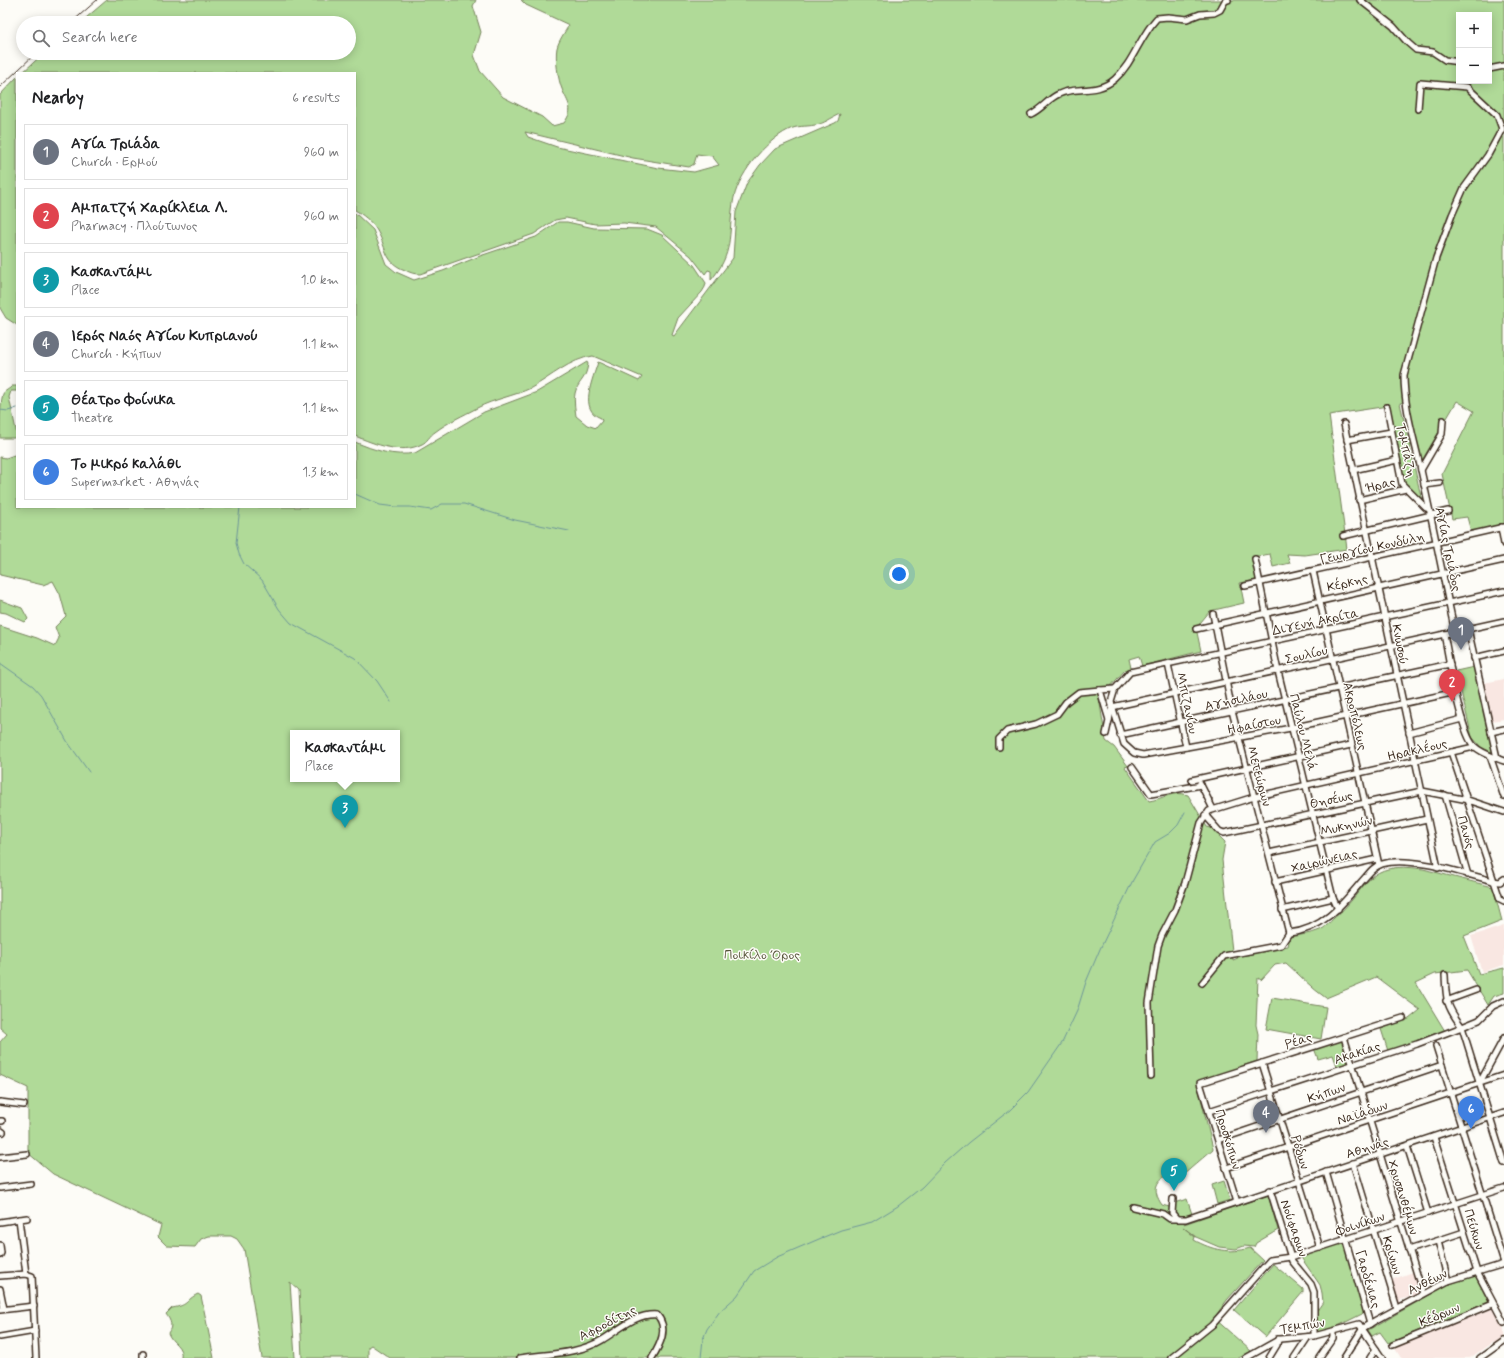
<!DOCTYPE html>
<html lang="en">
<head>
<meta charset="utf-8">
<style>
  :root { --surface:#fff; --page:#f2f2f2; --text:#202124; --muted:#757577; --line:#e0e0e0; --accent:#0b8043 }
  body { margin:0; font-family:Mynerve,sans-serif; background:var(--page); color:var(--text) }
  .controls { position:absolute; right:12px; top:12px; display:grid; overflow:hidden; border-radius:0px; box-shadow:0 2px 10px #0003 }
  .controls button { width:36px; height:36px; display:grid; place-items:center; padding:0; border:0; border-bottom:1px solid var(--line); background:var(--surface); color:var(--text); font:20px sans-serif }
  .you { position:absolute; left:899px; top:574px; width:14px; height:14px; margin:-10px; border:3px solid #fff; border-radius:50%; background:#1a73e8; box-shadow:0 0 0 6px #1a73e833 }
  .badge { display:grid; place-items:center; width:26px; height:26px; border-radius:50%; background:var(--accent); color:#fff; font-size:13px; font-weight:700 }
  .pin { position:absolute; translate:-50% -33px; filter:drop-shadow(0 1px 2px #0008) }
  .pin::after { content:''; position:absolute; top:21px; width:14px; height:12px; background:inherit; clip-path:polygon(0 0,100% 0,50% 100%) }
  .popup { position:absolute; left:290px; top:730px; width:110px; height:52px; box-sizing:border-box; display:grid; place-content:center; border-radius:0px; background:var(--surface); filter:drop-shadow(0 1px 3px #0005); font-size:13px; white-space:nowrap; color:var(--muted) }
  .popup b { font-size:15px; color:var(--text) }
  .popup::after { content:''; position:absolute; left:50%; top:100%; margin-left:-8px; border:8px solid transparent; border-top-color:var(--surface) }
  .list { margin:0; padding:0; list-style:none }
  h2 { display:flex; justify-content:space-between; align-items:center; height:52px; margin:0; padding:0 16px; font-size:17px }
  h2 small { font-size:13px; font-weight:400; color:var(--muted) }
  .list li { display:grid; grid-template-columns:26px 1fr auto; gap:12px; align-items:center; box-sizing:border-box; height:56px; margin:0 8px 8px; padding:0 8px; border:1px solid var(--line); border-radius:0px }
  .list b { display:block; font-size:15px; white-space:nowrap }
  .list p { margin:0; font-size:13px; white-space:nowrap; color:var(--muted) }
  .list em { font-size:13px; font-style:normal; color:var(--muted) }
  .icon { flex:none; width:22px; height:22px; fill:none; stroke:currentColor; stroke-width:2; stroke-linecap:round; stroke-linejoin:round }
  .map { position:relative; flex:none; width:1504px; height:1358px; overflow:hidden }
  .search { position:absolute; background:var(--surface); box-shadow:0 2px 10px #0003; left:16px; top:16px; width:340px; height:44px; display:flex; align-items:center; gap:10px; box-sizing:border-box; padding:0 14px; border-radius:22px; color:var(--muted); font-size:15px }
  .panel { position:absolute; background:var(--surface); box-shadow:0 2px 10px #0003; left:16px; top:72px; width:340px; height:436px; border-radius:0px }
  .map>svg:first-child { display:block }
</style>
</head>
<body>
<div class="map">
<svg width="1504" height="1358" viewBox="0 0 1504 1358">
  <rect width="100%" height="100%" fill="#fdfcf7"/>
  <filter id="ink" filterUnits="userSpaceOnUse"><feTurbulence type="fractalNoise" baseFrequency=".025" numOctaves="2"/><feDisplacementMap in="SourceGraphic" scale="8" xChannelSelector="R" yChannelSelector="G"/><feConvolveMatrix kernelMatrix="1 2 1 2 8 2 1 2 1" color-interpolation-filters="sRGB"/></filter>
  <g filter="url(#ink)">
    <g fill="#f9e7e2">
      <polygon points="1504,679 1504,719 1492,721 1484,683"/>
      <polygon points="1504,926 1504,965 1482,972 1471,936"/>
      <polygon points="1413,1272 1422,1293 1400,1300 1401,1303 1398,1304 1391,1280"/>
      <polygon points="1492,1309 1504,1329 1504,1339 1495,1345 1493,1342 1470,1358 1401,1358 1394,1347"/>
    </g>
    <g fill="#b0da98" stroke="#76825b" fill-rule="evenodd">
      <path d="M107,0H476L473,6L481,32L474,55L480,71L503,97L542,117L552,126L564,123C575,108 568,104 562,89C558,80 555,57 557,48C559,40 565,32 569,25L526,5L521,0H1504V524L1471,532L1467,517L1452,519L1442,474L1474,411L1457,401L1421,462L1407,402L1400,403L1422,501L1403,484L1388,406L1329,415L1347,549L1305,555L1287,554L1290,563L1273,567L1270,554L1253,557L1257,580L1240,583L1244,603L1210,611L1196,628L1201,651L1142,666L1139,656L1129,659L1131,668L1125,670L1110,687L1098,692L1106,741L1114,747L1128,766L1125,767L1149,801C1163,799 1173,790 1188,795L1207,827L1211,828L1225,842L1222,860L1233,960L1238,958L1236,956L1288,946L1290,937C1299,935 1311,934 1320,930C1325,928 1330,922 1334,918C1370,888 1364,860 1423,869L1493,887L1502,921L1464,936L1479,974L1504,968V993L1494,996L1488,1005L1467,970L1435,974L1416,983L1445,1031L1388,1051L1381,1029L1409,1019L1420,1010L1376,977L1326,998C1311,988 1300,975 1286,963L1275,965L1261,980L1258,978L1256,1025L1258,1034L1257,1061L1197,1082L1213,1149L1182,1176L1173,1172C1156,1179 1151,1189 1162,1205L1173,1208L1174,1203L1187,1199L1192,1214L1184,1224L1268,1195L1278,1230L1256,1243L1254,1247L1244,1246L1236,1249L1219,1247L1196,1237L1183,1227L1195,1237L1194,1240C1212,1250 1230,1254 1250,1248L1263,1260L1227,1300L1214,1318L1251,1351L1239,1358H390L371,1345L368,1347V1358H302L299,1290L290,1282L295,1358H262L244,1249L237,1239L231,1236H209L201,1239L195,1247L167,1246L158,1237L161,1225L53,1174L28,1153V1088L0,1075V1042L7,1034L0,1028V626L37,638L55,646L59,638L55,627L66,616L60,594L53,581L43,585L0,575V457L6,458L17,454V507H355V442C374,450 394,457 415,453L484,412L537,392L587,362L588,364C586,379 580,380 576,390C573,398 575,408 576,416L587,425L596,428L602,421L601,418C578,410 593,379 598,362L639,381L642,377L593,356C570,359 551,377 531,388C514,396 494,399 477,408C464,415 448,422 435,432C430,435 427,442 422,444C401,455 375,444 355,436V213L373,230L386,264L396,272L414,280L443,271L480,256L536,237L558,222H567L594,228L647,229L662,235L694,265L706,283L705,287L702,292L678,318L672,335L674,336L733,258L736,212L747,183L760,165L775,149L835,123L838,121L840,114C832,117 824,124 815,125C805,127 798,125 788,130C764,142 736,177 733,203C728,236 734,253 711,280V271L708,270L705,274L691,256L656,227L624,223L595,224L566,218L555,220L534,234L420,274C414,274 411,273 405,270C383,262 387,246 376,229C372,222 362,214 355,210V73H22L44,53H349V23H80ZM1459,15H1489V81H1459ZM525,132L633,158L689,167L694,164L697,154L712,156L719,165L694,172L658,168L557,147L528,137ZM293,733H397V779H293Z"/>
      <polygon points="17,77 17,325 6,318 0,308 0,95"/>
      <path d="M12,386H17V391H11L9,397L17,435L14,438H0C0,427 0,403 3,394C4,391 10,389 12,386Z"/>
      <polygon points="0,600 22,608 28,619 25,622 6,613 0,612"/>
      <polygon points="1474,667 1494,753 1481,747 1472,737 1456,671"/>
      <polygon points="1272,998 1326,1007 1321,1039 1266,1029"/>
      <polygon points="1342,1040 1348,1063 1337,1066 1333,1055 1318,1059 1314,1048"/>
      <polygon points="1224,1181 1230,1200 1217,1204 1212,1185"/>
      <polygon points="1344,1242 1364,1313 1338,1326 1320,1333 1315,1330 1316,1312 1323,1302 1322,1293 1320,1285 1300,1256"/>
      <polygon points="1273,1264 1303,1289 1303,1292 1265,1337 1234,1310"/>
      <polygon points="1475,1275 1489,1303 1388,1343 1380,1332 1372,1336 1368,1330 1447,1285"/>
      <path d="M198,1294L201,1296L214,1358H181C183,1345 172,1344 168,1333C173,1326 171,1321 166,1314L172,1308C190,1305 185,1300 198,1294Z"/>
    </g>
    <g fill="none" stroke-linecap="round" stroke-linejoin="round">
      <g stroke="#6d9698" stroke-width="1">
        <polyline points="0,410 8,411 17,408"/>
        <polyline points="355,494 380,505 396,507 410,507 431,510 442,504 464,504 515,520 569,531"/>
        <polyline points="240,507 236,543 239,554 244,564 262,580 279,609 291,623 355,658 377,681 391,702"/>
        <polyline points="0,663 33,686 41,695 67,741 89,772"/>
        <polyline points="701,1358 703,1339 707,1329 720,1311 737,1296 754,1271 777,1257 819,1239 841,1230 872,1222 898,1206 922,1187 945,1163 969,1142 1010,1110 1028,1092 1062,1043 1077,1011 1086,982 1100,949 1133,880 1155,842 1170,833 1178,825 1185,812"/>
      </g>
      <defs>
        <g id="minor">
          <polyline points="1360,0 1393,26 1408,43 1416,50 1433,52 1445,60 1459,62"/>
          <polyline points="1489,69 1504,66"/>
          <path d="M1418,109L1420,83L1467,87L1497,115L1502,129L1488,155L1464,188L1452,215L1436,258L1404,375C1404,408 1414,438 1421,470C1433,524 1443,578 1455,632"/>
          <path d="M1031,114C1043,108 1049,98 1059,94C1076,86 1097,95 1115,79C1133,63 1140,36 1157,18L1168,17L1187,19L1200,14L1214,13L1220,10L1225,1L1228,0"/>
          <polyline points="1387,407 1402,484 1426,508 1429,509"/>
          <polyline points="1344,424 1438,868"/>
          <polyline points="1347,440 1391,432"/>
          <polyline points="1353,470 1397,460"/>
          <polyline points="1421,470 1442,434 1443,420"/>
          <polyline points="1424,485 1440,483"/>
          <polyline points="1359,500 1406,489"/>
          <polyline points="1501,527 1504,544"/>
          <polyline points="1343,536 1448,511"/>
          <polyline points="1255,559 1278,671 1333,898 1338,909"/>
          <polyline points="1313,571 1379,865"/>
          <polyline points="1245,586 1504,527"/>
          <polyline points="1213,614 1232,711 1289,933"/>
          <polyline points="1196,629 1504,560"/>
          <polyline points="1468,629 1497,758"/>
          <path d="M1444,634C1449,657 1460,732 1474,746C1482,754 1494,757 1504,761"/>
          <polyline points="1474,658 1504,651"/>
          <polyline points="1168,664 1186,747"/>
          <polyline points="1456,692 1291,728 1143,755 1134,753 1124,744 1111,702 1115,689 1130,672 1504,591"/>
          <polyline points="1109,720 1100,690 1115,689"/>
          <polyline points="1491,732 1504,729"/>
          <polyline points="1409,733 1462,719"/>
          <polyline points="1106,734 1112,707 1504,621"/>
          <polyline points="1120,735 1450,664"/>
          <polyline points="999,747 999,739 1007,731 1036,724 1057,714 1066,702 1079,692 1100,690"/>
          <polyline points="1451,752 1500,899 1504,901"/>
          <polyline points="1490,756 1504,797"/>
          <polyline points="1132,767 1151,794 1201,785"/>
          <polyline points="1192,780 1351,745"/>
          <polyline points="1200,783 1213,809"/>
          <polyline points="1445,795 1468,875"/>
          <polyline points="1205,815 1219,831 1224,833 1422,791 1468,800 1504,812"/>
          <polyline points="1269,853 1427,819"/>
          <polyline points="1275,882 1377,859"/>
          <polyline points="1282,910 1333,898"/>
          <path d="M1289,933C1322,930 1342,905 1362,881C1368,875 1373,866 1382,864C1409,855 1465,874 1493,881L1500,882L1504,879"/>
          <path d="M1445,975C1446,1000 1446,1006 1462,1027L1504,1163"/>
          <polyline points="1202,983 1224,956 1281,945 1289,933"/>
          <polyline points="1446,1001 1476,990"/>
          <polyline points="1344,1037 1423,1294"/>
          <polyline points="1436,1046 1504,1263"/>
          <polyline points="1262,1063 1320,1248"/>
          <polyline points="1151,1076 1149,1003 1158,946 1162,935 1175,910 1185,883 1201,823 1209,811 1254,797 1474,747"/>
          <polyline points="1479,1084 1504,1038"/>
          <polyline points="0,1102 24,1105"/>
          <polyline points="1209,1111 1417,1044 1462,1027 1479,1020 1493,1006 1504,1001"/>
          <polyline points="0,1121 2,1121"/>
          <polyline points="0,1130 3,1132"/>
          <polyline points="1434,1137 1477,1272 1504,1323"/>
          <polyline points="1218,1140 1442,1065"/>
          <polyline points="1407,1146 1428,1213"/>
          <polyline points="0,1157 27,1154"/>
          <polyline points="1353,1163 1397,1308"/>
          <polyline points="1226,1168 1504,1075"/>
          <polyline points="1326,1172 1370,1324"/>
          <polyline points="0,1188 31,1184"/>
          <polyline points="1270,1190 1292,1261 1311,1284 1314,1292 1314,1336"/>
          <polyline points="1173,1199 1172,1213 1177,1219"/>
          <polyline points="1237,1202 1200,1083 1403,1018"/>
          <polyline points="1133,1207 1163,1214 1170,1219 1186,1219 1504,1113"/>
          <polyline points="19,1219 26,1274"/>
          <polyline points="0,1222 27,1218"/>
          <polyline points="1438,1241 1448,1281"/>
          <polyline points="0,1245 1,1253 0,1255"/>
          <polyline points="1409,1250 1464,1232"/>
          <polyline points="0,1276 26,1274 32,1276 36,1358"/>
          <polyline points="0,1289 4,1309"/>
          <polyline points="0,1310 34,1306"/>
          <polyline points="0,1337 35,1331"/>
          <polyline points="1393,1345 1493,1304"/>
          <polyline points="143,1358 143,1354"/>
          <path d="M520,1358C546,1354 579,1354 602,1340C619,1330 636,1313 657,1315C669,1328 660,1345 652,1358"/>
          <polyline points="1171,1358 1212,1325 1270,1260 1291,1257 1504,1188"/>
          <polyline points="1246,1358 1280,1339 1314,1336 1359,1324 1382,1358"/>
          <polyline points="1269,1358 1277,1345 1278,1339"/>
          <polyline points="1294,1358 1308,1337"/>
          <polyline points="1319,1358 1333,1338 1333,1332"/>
          <polyline points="1344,1358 1363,1328 1376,1320 1448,1281 1504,1264"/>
          <polyline points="1370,1358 1376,1349"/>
          <polyline points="1480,1358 1504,1341"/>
        </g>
      </defs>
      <use href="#minor" stroke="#3b2a1e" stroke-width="8"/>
      <use href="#minor" stroke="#fdfcf7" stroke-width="5"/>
      <g stroke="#3b2a1e" stroke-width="1">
        <polyline points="71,23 97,0"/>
        <polyline points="0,87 36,53"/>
      </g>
    </g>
  </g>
  <g text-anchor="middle" stroke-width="3" stroke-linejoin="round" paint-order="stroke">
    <g font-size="13" fill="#3b2a1e" stroke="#fdfcf7">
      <text transform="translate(1407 450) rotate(78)" y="5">Τομπάζη</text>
      <text transform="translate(1380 484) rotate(-13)" y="5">Ήρας</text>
      <text transform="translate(1372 547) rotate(-13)" y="5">Γεωργίου Κονδύλη</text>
      <text transform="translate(1449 549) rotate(78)" y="5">Αγίας Τριάδος</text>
      <text transform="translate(1347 582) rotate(-13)" y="5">Κέρκης</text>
      <text transform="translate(1315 621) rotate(-12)" y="5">Διγενή Ακρίτα</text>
      <text transform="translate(1401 644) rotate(79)" y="5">Κνωσού</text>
      <text transform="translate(1306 654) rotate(-13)" y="5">Σουλίου</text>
      <text transform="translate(1236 699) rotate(-12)" y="5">Αγησιλάου</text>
      <text transform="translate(1188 703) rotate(78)" y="5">Μπιζανίου</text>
      <text transform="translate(1356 716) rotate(77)" y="5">Ακροπόλεως</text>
      <text transform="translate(1254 724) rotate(-11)" y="5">Ηφαίστου</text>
      <text transform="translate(1304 732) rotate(76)" y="5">Παύλου Μελά</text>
      <text transform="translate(1417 749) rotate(-13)" y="5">Ηρακλέους</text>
      <text transform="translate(1260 776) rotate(75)" y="5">Μετεώρων</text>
      <text transform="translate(1331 799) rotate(-12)" y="5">Θησέως</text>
      <text transform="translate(1346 825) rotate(-13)" y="5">Μυκηνών</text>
      <text transform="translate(1467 832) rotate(74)" y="5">Πανός</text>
      <text transform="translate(1324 860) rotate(-13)" y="5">Χαιρώνειας</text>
      <text transform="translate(1298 1040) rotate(-18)" y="5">Ρέας</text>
      <text transform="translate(1357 1052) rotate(-18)" y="5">Ακακίας</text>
      <text transform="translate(1326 1092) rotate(-18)" y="5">Κήπων</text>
      <text transform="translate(1362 1112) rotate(-18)" y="5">Ναϊάδων</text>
      <text transform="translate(1229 1139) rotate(73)" y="5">Προσκόπων</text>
      <text transform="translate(1367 1147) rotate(-18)" y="5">Αθηνάς</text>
      <text transform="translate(1301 1152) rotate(73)" y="5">Ρόδων</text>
      <text transform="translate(1404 1197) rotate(73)" y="5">Χρυσανθέμων</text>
      <text transform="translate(1360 1223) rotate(-18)" y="5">Φοινίκων</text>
      <text transform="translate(1295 1228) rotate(71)" y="5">Νούφαρων</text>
      <text transform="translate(1475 1229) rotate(73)" y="5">Πεύκων</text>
      <text transform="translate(1393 1255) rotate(73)" y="5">Κρίνων</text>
      <text transform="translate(1369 1279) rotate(74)" y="5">Γαρδένιας</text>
      <text transform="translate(1427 1281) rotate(-26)" y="5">Ανθέων</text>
      <text transform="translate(1439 1314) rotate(-22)" y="5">Κέδρων</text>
      <text transform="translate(607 1322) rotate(-27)" y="5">Αφροδίτης</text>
      <text transform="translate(1302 1325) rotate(-9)" y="5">Τεμπών</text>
    </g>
    <g font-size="13" fill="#58563c" stroke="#fdfcf7">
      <text x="762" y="959">Ποικίλο Όρος</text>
    </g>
  </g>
</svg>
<div class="controls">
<button>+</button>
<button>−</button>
</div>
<div class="you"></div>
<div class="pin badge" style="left:1461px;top:650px;background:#6b7280">1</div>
<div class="pin badge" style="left:1452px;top:702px;background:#e0444e">2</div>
<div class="pin badge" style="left:345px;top:828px;background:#0f9aa8">3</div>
<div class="popup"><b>Κασκαντάμι</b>Place</div>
<div class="pin badge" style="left:1266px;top:1133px;background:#6b7280">4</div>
<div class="pin badge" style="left:1174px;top:1191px;background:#0f9aa8">5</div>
<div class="pin badge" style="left:1471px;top:1129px;background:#3f7fe0">6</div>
<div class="search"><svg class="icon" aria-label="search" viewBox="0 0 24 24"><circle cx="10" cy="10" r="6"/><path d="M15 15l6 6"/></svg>Search here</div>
<section class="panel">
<h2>Nearby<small>6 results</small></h2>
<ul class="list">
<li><span class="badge" style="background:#6b7280">1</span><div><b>Αγία Τριάδα</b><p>Church · Ερμού</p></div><em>960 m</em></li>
<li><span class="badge" style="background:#e0444e">2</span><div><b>Αμπατζή Χαρίκλεια Λ.</b><p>Pharmacy · Πλούτωνος</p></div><em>960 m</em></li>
<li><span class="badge" style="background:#0f9aa8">3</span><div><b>Κασκαντάμι</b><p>Place</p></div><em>1.0 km</em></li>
<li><span class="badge" style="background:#6b7280">4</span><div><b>Ιερός Ναός Αγίου Κυπριανού</b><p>Church · Κήπων</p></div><em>1.1 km</em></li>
<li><span class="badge" style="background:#0f9aa8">5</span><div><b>Θέατρο Φοίνικα</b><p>Theatre</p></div><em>1.1 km</em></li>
<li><span class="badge" style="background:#3f7fe0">6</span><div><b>Το μικρό καλάθι</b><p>Supermarket · Αθηνάς</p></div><em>1.3 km</em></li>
</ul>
</section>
</div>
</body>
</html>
